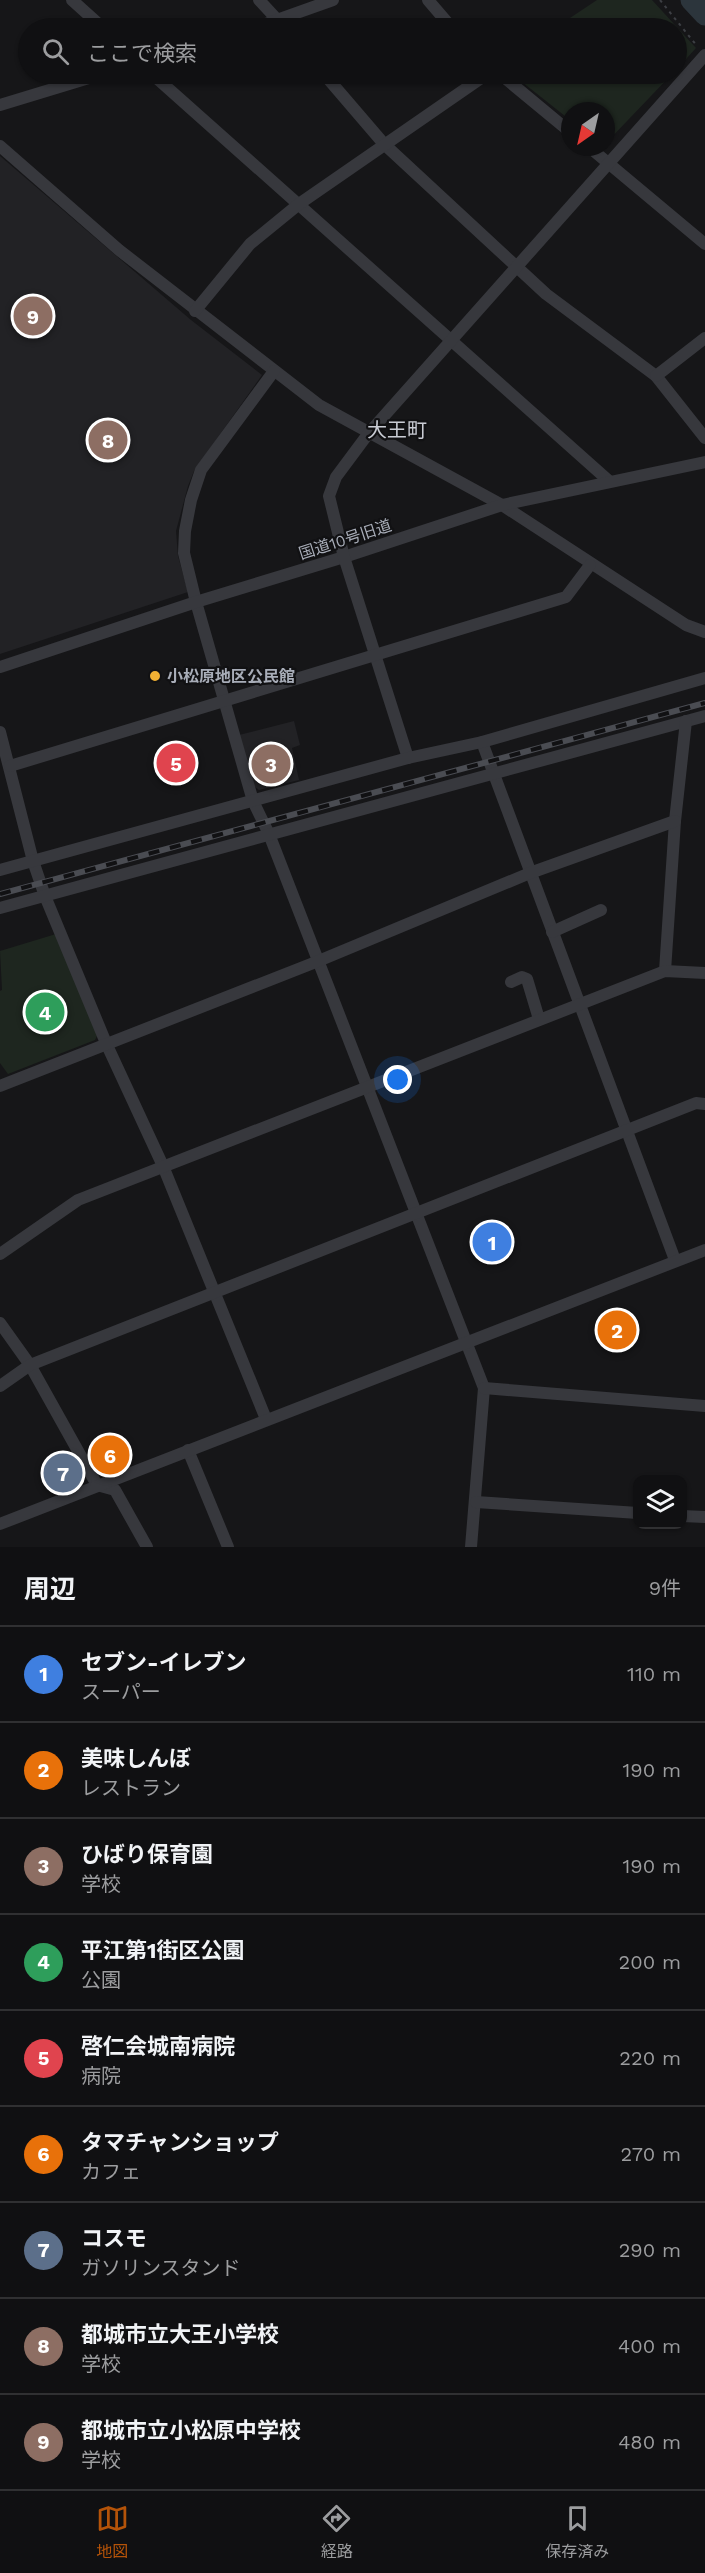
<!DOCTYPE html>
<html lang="ja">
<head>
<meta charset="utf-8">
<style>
  :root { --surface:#101012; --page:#1e1e20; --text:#f1f3f6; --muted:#9c9d9f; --line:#303032; --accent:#b45309 }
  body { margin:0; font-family:"Work Sans","Noto Sans JP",sans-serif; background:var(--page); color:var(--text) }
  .controls { position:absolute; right:18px; bottom:18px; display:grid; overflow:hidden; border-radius:12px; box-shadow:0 2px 4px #0004 }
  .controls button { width:54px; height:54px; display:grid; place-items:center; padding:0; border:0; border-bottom:2px solid var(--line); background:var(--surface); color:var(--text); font:30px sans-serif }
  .compass { position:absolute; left:561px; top:102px; width:54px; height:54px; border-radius:50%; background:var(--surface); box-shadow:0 2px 4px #0004; rotate:214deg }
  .you { position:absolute; left:398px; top:1080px; width:21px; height:21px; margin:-15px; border:4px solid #fff; border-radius:50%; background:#1a73e8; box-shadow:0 0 0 9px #1a73e833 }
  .badge { display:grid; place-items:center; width:39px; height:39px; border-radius:50%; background:var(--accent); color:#fff; font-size:20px; font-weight:700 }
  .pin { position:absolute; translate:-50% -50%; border:3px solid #fff; box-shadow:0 2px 6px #0006 }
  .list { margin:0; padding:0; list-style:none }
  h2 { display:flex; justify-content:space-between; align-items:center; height:78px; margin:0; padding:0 24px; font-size:26px }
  h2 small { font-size:20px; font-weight:400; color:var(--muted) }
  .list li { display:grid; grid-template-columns:39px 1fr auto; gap:18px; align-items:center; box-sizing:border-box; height:96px; padding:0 24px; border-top:2px solid var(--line) }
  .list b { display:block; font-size:22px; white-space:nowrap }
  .list p { margin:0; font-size:20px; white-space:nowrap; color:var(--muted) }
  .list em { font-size:20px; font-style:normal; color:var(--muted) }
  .icon { flex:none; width:33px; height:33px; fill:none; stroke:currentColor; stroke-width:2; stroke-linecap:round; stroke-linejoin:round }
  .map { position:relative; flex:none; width:705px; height:1547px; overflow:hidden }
  .search { position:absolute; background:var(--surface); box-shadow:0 2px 4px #0004; left:18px; right:18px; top:18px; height:66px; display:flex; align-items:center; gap:15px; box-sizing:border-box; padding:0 21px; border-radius:33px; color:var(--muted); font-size:22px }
  .sheet { height:942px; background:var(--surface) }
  nav { display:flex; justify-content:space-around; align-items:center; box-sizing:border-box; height:84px; border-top:2px solid var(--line); background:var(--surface); font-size:16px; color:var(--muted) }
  nav a { display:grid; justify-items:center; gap:3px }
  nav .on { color:var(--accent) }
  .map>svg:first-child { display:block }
</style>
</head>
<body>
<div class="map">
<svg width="705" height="1547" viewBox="0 0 705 1547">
  <rect width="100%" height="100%" fill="#161618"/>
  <g fill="#222225">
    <polygon points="0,156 191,320 262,375 194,471 188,486 176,531 178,556 188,592 0,654"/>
    <polygon points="294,721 300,745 292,748 299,780 259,790 254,786 239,735"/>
  </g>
  <g fill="#1e261f">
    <polygon points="597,0 652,0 696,48 677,69 676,28 555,28"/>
    <polygon points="512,74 672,74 606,143 606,111 570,111 570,120"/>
    <polygon points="56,934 99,1032 95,1040 8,1074 0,1063 0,991 2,990 0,951"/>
  </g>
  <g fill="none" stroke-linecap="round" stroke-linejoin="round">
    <polyline stroke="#2c353c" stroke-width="21" points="691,0 705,15"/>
    <polyline stroke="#3d3f44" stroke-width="2" stroke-dasharray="3 4.5" stroke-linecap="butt" points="660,0 697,46"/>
    <g stroke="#37383d" stroke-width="12">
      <polyline points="72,0 103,28"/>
      <polyline points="259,0 285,28"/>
      <polyline points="428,0 452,28"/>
      <polyline points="254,28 333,0"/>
      <polyline points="152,74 609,481"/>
      <polyline points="324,74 384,144 546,294 656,376 705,438"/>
      <polyline points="500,74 570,132"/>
      <polyline points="0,105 102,74"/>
      <polyline points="0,146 119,250 319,405 502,505 686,625 705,632"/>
      <polyline points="589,147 705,244"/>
      <polyline points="195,311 250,244 299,204 487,74"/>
      <polyline points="274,371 201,470 191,500 185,531 184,553 196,602 253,801 269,834 484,1388 471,1547"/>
      <polyline points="656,376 705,338"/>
      <polyline points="0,667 196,602 344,557 502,505 705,462"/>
      <polyline points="0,732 33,861 45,896 106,1043 163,1166 266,1419"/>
      <polyline points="482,742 675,1260"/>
      <polyline points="408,758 344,557 329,496 336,477 368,434 705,55"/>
      <polyline points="10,766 566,597 590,565"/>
      <polyline points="0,870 408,758 482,742 705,678"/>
      <polyline points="0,908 705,716"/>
      <polyline points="552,932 601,910"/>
      <polyline points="665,971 675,821 686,721"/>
      <polyline points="511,982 522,977 527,979 539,1019"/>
      <polyline points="0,1086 316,962 530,873 675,821"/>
      <polyline points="0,1254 78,1200 665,971 705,973"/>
      <polyline points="0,1323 30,1365 97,1485 115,1490 147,1547"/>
      <polyline points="0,1386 30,1365 696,1103 705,1104"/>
      <polyline points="484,1388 705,1406"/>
      <polyline points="188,1450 228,1547"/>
      <polyline points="476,1502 638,1513"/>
      <polyline points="682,1516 705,1517"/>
      <polyline points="0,1524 705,1250"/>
    </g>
    <defs>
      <polyline id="rail" points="0,894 705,703"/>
    </defs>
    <use href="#rail" stroke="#4a4c52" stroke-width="6"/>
    <use href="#rail" stroke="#111113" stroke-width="4" stroke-dasharray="11" stroke-linecap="butt"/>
  </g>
  <circle fill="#f2b134" stroke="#111113" stroke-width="2" cx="155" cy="676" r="6"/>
  <g text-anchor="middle" stroke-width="4.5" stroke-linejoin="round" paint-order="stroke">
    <g font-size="16" fill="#a8adb8" stroke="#111113">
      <text transform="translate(345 539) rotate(-18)" y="6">国道10号旧道</text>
    </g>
    <g font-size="16" font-weight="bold" fill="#a8adb8" stroke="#111113" text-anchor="start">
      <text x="167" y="682">小松原地区公民館</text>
    </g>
    <g font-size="20" fill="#c9ccd4" stroke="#111113">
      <text x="397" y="437">大王町</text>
    </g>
  </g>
</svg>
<div class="controls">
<button><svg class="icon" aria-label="layers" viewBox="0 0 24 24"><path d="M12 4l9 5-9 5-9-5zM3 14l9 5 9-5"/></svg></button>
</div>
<svg class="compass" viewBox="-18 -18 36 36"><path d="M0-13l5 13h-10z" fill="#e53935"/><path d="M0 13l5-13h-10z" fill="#9c9d9f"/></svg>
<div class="you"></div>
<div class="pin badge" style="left:492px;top:1242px;background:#3f7fe0">1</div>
<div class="pin badge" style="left:617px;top:1330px;background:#e8710a">2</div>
<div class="pin badge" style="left:271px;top:764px;background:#8d6e63">3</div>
<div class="pin badge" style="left:45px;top:1012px;background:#2e9e5b">4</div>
<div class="pin badge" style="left:176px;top:763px;background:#e0444e">5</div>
<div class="pin badge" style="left:110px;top:1455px;background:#e8710a">6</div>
<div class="pin badge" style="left:63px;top:1473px;background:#5c6f8a">7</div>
<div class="pin badge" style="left:108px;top:440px;background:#8d6e63">8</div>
<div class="pin badge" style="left:33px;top:316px;background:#8d6e63">9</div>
<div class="search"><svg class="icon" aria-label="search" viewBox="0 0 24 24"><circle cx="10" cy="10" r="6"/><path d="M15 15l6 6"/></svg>ここで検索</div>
</div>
<section class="sheet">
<h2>周辺<small>9件</small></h2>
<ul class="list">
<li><span class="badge" style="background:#3f7fe0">1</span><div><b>セブン-イレブン</b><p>スーパー</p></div><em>110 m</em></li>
<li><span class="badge" style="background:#e8710a">2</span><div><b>美味しんぼ</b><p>レストラン</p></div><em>190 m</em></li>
<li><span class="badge" style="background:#8d6e63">3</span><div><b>ひばり保育園</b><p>学校</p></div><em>190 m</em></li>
<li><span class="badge" style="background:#2e9e5b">4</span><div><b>平江第1街区公園</b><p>公園</p></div><em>200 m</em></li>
<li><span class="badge" style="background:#e0444e">5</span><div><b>啓仁会城南病院</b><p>病院</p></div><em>220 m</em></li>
<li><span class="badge" style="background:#e8710a">6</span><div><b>タマチャンショップ</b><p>カフェ</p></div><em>270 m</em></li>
<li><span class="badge" style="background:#5c6f8a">7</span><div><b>コスモ</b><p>ガソリンスタンド</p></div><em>290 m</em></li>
<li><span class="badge" style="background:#8d6e63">8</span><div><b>都城市立大王小学校</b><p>学校</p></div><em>400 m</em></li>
<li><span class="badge" style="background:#8d6e63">9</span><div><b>都城市立小松原中学校</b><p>学校</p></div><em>480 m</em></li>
</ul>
</section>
<nav>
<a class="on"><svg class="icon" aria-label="map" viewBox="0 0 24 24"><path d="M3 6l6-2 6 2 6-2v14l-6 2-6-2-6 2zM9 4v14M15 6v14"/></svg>地図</a>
<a><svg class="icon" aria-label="directions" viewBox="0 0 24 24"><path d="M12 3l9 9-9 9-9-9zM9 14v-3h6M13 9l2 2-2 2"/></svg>経路</a>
<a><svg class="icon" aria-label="saved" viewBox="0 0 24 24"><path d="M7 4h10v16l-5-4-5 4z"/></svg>保存済み</a>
</nav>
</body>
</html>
